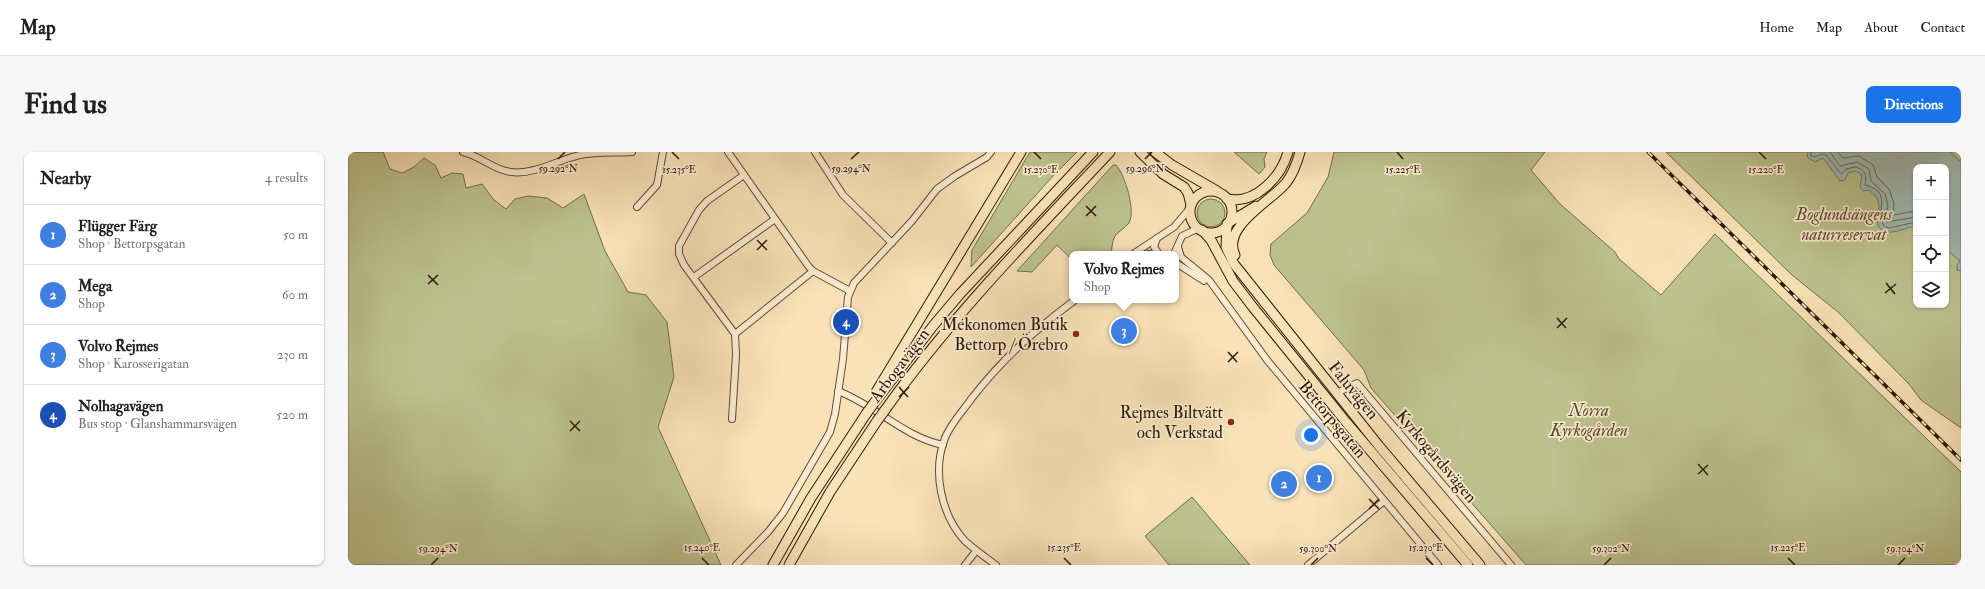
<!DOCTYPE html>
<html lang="en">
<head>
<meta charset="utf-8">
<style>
  :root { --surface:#fff; --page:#f6f6f6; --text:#202124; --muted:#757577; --line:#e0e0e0; --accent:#1a73e8 }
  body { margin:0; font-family:"IM FELL Double Pica",serif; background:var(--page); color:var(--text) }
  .controls { position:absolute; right:12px; top:12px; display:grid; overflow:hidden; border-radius:8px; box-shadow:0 1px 3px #0004 }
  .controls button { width:36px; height:36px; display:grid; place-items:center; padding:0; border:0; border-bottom:1px solid var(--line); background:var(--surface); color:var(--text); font:20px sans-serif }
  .you { position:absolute; left:963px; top:283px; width:14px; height:14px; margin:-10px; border:3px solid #fff; border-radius:50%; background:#1a73e8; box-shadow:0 0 0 6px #1a73e833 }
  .badge { display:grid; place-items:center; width:26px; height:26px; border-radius:50%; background:var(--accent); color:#fff; font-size:13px; font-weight:700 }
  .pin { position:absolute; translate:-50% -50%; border:2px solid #fff; box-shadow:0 1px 4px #0006 }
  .popup { position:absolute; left:721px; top:99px; width:110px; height:52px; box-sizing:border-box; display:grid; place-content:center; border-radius:8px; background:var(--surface); filter:drop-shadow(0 1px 3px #0005); font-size:13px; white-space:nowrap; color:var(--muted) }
  .popup b { font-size:15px; color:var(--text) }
  .popup::after { content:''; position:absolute; left:50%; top:100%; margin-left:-8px; border:8px solid transparent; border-top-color:var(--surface) }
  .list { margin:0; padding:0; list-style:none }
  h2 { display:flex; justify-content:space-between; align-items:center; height:52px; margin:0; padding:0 16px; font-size:17px }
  h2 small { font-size:13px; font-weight:400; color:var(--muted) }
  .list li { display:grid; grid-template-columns:26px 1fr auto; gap:12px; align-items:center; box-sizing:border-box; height:60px; padding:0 16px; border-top:1px solid var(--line) }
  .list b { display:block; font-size:15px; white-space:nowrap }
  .list p { margin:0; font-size:13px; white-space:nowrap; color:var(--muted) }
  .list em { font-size:13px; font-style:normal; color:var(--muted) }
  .icon { flex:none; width:22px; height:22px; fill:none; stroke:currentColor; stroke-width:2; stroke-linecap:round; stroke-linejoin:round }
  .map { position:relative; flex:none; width:1613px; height:413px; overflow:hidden; border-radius:8px }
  header { display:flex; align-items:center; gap:24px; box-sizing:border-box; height:56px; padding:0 20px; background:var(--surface); border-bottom:1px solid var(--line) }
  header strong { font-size:19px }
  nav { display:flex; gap:22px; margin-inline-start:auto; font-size:14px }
  .intro { display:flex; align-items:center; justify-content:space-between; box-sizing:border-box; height:96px; padding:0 24px }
  h1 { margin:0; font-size:28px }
  .button { padding:10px 18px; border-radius:8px; background:var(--accent); color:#fff; font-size:14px; font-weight:700 }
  main { display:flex; gap:24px; padding:0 24px }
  aside { flex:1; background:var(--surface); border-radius:8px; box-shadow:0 1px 3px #0004 }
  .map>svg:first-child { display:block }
</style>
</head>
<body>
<header>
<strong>Map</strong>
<nav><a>Home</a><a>Map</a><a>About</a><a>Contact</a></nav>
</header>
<div class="intro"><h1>Find us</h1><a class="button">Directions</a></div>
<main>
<aside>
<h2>Nearby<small>4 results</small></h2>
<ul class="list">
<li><span class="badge" style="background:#3f7fe0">1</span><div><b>Flügger Färg</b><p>Shop · Bettorpsgatan</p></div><em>50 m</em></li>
<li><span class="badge" style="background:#3f7fe0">2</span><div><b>Mega</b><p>Shop</p></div><em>60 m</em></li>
<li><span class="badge" style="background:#3f7fe0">3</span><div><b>Volvo Rejmes</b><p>Shop · Karosserigatan</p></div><em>230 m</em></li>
<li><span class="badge" style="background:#1a4fb4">4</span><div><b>Nolhagavägen</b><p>Bus stop · Glanshammarsvägen</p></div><em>520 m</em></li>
</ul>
</aside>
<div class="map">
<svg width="1613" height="413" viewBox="0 0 1613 413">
  <rect width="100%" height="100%" fill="#f9e2b8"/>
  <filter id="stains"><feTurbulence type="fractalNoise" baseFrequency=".005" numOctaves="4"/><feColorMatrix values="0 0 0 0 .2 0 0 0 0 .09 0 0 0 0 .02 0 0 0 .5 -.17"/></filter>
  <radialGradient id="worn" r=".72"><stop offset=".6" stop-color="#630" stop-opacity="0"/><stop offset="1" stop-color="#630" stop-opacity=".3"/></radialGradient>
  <g fill="#bcc38f" stroke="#766d4a" fill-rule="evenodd">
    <polygon points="0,0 35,0 42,17 54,21 66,15 76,6 87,13 93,26 104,21 115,22 118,36 134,32 146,48 158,57 167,47 180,44 199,46 215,56 236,42 257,99 280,140 298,143 319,170 326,225 310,275 373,413 0,413"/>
    <polygon points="682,0 729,0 706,23 623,115 624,98"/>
    <polygon points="886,0 919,0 916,7 917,15 911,22"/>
    <polygon points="986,0 1197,0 1183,18 1212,52 1267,100 1271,107 1313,143 1367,82 1613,320 1613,413 1178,413 1023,236 1016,218 926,113 922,103 923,92 959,61 980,25"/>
    <path d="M1318,0H1613V276L1573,248L1561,232L1490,160L1444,123ZM1568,15H1598V153H1568Z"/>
    <path d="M765,13H768C777,23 788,59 781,71C777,76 771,79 767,84C764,89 764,97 763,102H724V108L709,93L684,120L669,119Z"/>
    <circle cx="863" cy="61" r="14"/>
    <polygon points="844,345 902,413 821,413 797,384"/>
  </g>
  <path fill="#a0bcb6" stroke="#737a6f" d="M1460,0H1602L1613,10V119L1609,118V113L1612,109L1598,97V15H1568V74C1559,75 1549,81 1540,80C1524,78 1531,63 1531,54C1531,47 1526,42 1521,38L1515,39L1512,35L1514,23L1508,19L1500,21L1497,28L1492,29L1475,6L1467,10L1459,5Z"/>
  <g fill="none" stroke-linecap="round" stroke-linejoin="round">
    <g stroke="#686a5e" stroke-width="1">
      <path d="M1463,0V4L1466,5L1474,2L1478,3L1493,22L1498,17L1507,15C1519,18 1518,24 1517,33C1546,40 1526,59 1536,74L1541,76L1568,70"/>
      <polyline points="1482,0 1492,14 1509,10 1521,17 1523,29 1537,42 1540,54 1537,66 1539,70 1568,65"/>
      <polyline points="1490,0 1495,6 1511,4 1525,13 1529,25 1541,37 1546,52 1545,63 1568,59"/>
    </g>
    <defs>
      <g id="minor">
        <path d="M115,0C133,4 145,18 163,20C187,23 209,8 232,3C248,0 267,1 284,0"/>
        <polyline points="380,0 461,115 465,119 502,139"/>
        <polyline points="467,0 495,43 544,91"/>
        <polyline points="396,23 359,49 351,58 331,94 331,102 336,113 387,182 465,119"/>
        <polyline points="289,55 309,33 315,0"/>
        <polyline points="809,86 806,95 811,102"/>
        <polyline points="830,95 833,105 861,128 919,208 1090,413"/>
        <polyline points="785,102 826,75 843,55"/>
        <polyline points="800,102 810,102"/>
        <polyline points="826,102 834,84 851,76"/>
        <polyline points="828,111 856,129"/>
        <polyline points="346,125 427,67"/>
        <path d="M490,239C527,253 556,285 595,293"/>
        <polyline points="989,241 1009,231 1163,413"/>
        <polyline points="384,267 388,203 387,182"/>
        <polyline points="388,413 420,380 435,361 482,280 487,262 495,207 500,145 506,131 564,69 589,37 607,24 639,5 643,0"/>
        <polyline points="617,413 628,399"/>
        <path d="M648,413C637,405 627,398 617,389C593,363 584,319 597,286C603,271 615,259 624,246C655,206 687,178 727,148"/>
        <polyline points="960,413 1036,349"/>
      </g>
      <g id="highway">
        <polyline points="792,0 815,22 836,35 840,41 843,53"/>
        <polyline points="807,0 824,13 869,39"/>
        <circle cx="863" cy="60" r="21"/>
        <path d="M879,47C907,53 933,25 940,0"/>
        <polyline points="880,71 908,54"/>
        <polyline points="879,72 878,95 886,112 1031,294 1132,413"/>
        <polyline points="854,78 863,88 885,129 904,154 998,270 1120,413"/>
        <path d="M887,103C873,75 923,49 938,31C945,22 949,11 952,0"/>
        <polyline points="528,240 673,0"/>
        <polyline points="526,251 585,174 612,142 745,0"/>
        <path d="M537,258C604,164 684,83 762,0"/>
        <polyline points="425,413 463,346 518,262"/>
        <polyline points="441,413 482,340 529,269"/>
      </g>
    </defs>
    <use href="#minor" stroke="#624a32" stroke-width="8"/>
    <use href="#highway" stroke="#2f1705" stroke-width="11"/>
    <use href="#minor" stroke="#fbecd1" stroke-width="6"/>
    <use href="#highway" stroke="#f9e2b8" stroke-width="9"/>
    <defs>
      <polyline id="rail" points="1300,0 1613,308"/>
    </defs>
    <use href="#rail" stroke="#2f1705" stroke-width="3.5"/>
    <use href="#rail" stroke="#fbecd1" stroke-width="2" stroke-dasharray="6" stroke-linecap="butt"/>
    <defs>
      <g id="highway-bridge">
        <polyline points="518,262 526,251"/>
        <polyline points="529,269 537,258"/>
      </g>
    </defs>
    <use href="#highway-bridge" stroke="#2f1705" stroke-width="11" stroke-linecap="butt"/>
    <use href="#highway-bridge" stroke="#f9e2b8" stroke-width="9"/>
  </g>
  <path fill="none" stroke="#2f1705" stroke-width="1.5" d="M324,0L331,7M686,0L693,7M1049,0L1055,7M1411,0L1418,7M210,7L217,0M503,7L511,0M797,7L804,0M738,54L748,64M738,64L748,54M409,88L419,98M409,98L419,88M80,123L90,133M1538,131L1547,142M80,132L90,123M1537,141L1548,132M1209,166L1218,176M1209,176L1219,166M880,200L889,210M880,210L890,200M551,235L560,245M551,245L561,235M222,269L232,279M222,279L232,269M1350,312L1360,323M1350,322L1360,313M1021,347L1031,357M1021,357L1031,347M354,406L361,413M716,406L723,413M1078,406L1085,413M1440,406L1447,413M83,413L90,406M963,413L970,406M1256,413L1263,406M1550,413L1557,406"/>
  <g fill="#8f2418" stroke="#fbecd1" stroke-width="1.5">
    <circle cx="728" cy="182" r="4"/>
    <circle cx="883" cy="270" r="4"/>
  </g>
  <g text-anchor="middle" stroke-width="3.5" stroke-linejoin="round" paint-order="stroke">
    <g font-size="17" font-style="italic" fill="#594b2e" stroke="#fbecd1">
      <text x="1496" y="68">Boglundsängens<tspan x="1496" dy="20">naturreservat</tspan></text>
      <text x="1241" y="264">Norra<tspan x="1241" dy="20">Kyrkogården</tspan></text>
    </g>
    <g font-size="17" fill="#2f1705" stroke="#fbecd1" text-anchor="end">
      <text x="720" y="178">Mekonomen Butik<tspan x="720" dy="20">Bettorp / Örebro</tspan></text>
      <text x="875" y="266">Rejmes Biltvätt<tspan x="875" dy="20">och Verkstad</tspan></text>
    </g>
    <g font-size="17" fill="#2f1705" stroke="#fbecd1">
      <text transform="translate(551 213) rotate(-53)" y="6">Arbogavägen</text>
      <text transform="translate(1006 238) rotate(51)" y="6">Faluvägen</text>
      <text transform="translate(985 267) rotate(50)" y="6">Bettorpsgatan</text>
      <text transform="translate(1089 304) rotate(50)" y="6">Kyrkogårdsvägen</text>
    </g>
  </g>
  <g font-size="10" text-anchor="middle" fill="#2f1705" stroke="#fbecd1" stroke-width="3.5" stroke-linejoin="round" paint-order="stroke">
    <text x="210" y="20">59.292°N</text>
    <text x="503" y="20">59.294°N</text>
    <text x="797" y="20">59.296°N</text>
    <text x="693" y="21">15.230°E</text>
    <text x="331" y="21">15.235°E</text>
    <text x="1055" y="21">15.225°E</text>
    <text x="1418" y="21">15.220°E</text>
    <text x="354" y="399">15.240°E</text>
    <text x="716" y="399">15.235°E</text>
    <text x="1078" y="399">15.230°E</text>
    <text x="1440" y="399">15.225°E</text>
    <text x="90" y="400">59.294°N</text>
    <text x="970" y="400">59.300°N</text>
    <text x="1263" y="400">59.302°N</text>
    <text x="1557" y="400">59.304°N</text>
  </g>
  <rect width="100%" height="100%" filter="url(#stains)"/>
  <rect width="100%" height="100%" fill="url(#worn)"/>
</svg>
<div class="controls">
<button>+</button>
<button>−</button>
<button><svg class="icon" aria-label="locate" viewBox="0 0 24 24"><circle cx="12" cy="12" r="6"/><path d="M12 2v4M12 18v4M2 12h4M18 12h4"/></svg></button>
<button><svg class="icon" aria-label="layers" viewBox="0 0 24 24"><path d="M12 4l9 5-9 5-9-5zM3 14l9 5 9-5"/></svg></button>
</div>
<div class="you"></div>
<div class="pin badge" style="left:971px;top:326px;background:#3f7fe0">1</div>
<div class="pin badge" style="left:936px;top:332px;background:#3f7fe0">2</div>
<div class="pin badge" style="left:776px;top:179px;background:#3f7fe0">3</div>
<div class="popup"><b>Volvo Rejmes</b>Shop</div>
<div class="pin badge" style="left:498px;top:170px;background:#1a4fb4">4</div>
</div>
</main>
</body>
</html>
